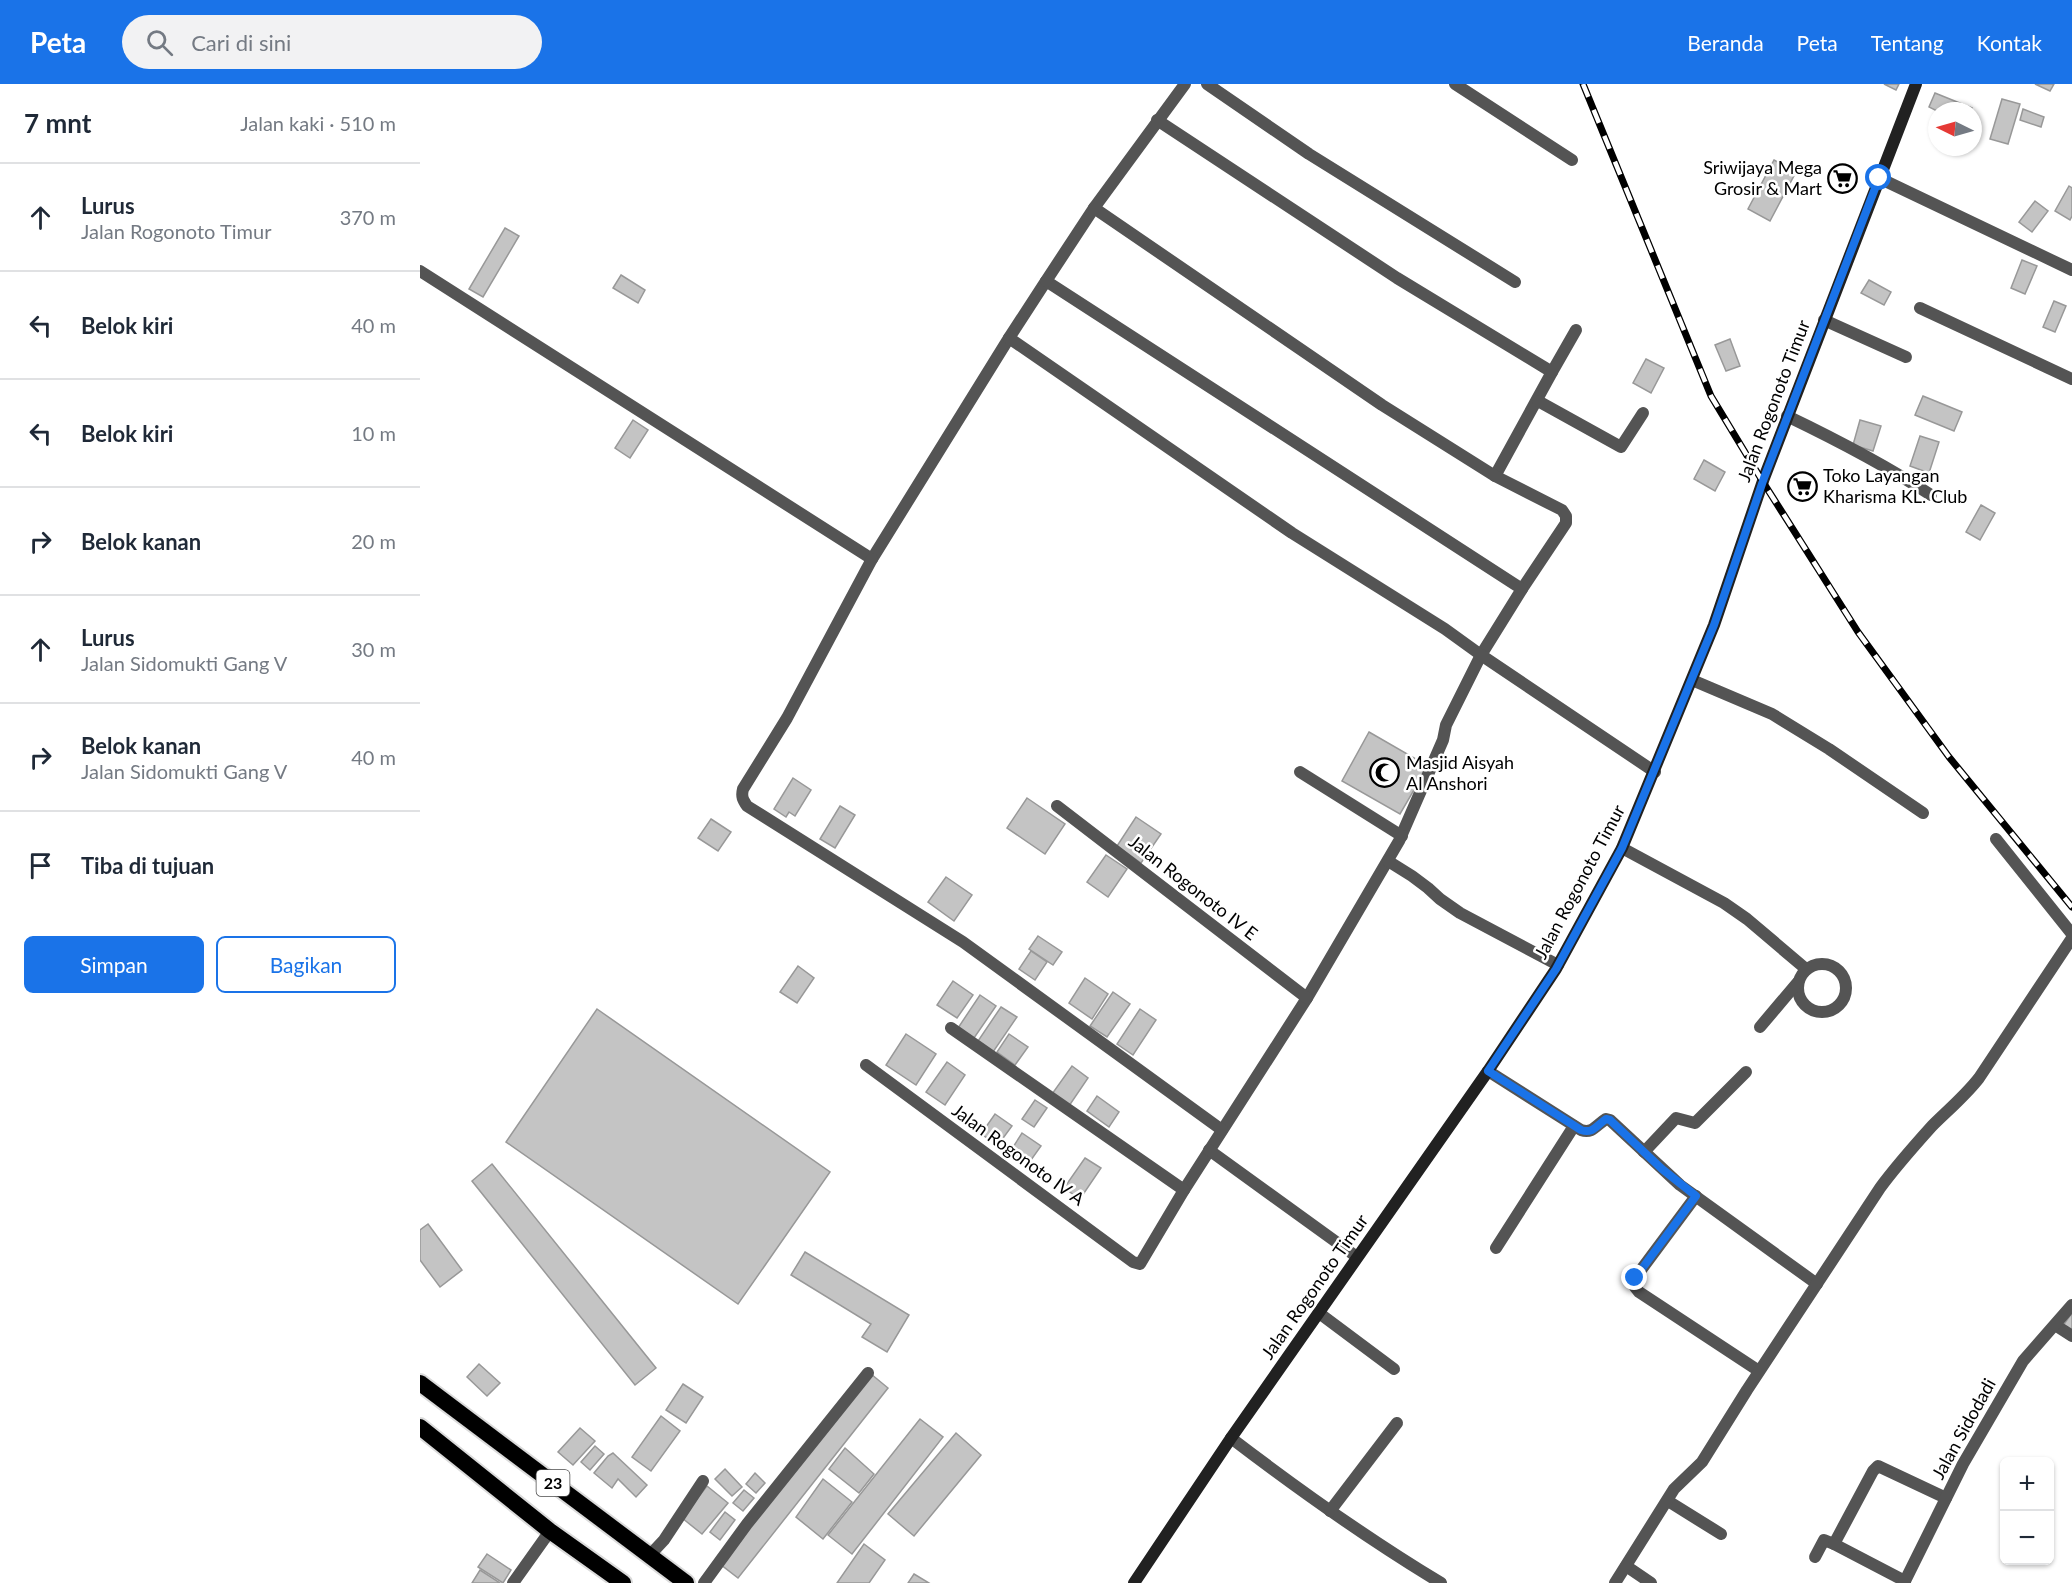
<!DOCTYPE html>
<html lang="id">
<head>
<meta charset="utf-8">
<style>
  :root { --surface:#fff; --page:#f2f2f3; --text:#1f2937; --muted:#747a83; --line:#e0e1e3; --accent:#1a73e8 }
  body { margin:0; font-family:Lato,sans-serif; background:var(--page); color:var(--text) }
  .controls { position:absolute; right:18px; bottom:18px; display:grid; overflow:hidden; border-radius:9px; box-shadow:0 2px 4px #0004 }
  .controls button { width:54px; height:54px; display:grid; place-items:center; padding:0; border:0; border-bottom:2px solid var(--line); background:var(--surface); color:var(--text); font:30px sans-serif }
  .compass { position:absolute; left:1508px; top:18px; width:54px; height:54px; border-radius:50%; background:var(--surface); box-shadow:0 2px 4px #0004; rotate:275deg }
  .stop { position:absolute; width:18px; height:18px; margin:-14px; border:4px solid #1a73e8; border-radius:50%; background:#fff }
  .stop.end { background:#1a73e8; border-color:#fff; box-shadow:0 2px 6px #0008 }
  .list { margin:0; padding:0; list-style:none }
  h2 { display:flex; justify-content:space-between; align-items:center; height:78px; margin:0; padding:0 24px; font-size:26px }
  h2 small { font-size:20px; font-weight:400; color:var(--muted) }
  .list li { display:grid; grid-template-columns:39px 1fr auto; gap:18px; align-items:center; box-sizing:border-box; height:108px; padding:0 24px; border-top:2px solid var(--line) }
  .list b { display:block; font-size:22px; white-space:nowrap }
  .list p { margin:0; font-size:20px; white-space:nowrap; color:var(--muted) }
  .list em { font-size:20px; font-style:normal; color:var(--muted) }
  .actions { display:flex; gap:12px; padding:18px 24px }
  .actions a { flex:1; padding:14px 0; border:2px solid var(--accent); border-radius:9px; text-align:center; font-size:21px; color:var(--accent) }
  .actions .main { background:var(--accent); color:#fff }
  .icon { flex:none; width:33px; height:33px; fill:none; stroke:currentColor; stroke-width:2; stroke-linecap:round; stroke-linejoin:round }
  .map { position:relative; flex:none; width:1652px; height:1499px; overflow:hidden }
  header { display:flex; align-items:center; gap:36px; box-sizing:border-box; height:84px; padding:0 30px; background:var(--accent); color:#fff }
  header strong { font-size:28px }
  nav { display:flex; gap:33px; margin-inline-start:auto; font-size:21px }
  .search { width:420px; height:54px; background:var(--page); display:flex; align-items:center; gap:15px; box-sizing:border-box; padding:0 21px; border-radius:33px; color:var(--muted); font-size:22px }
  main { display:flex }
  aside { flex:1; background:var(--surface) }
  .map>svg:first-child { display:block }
</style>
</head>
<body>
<header>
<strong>Peta</strong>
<div class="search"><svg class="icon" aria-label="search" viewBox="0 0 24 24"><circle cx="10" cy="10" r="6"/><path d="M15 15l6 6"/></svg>Cari di sini</div>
<nav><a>Beranda</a><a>Peta</a><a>Tentang</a><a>Kontak</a></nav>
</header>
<main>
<aside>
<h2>7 mnt<small>Jalan kaki · 510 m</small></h2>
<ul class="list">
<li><svg class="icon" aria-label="ahead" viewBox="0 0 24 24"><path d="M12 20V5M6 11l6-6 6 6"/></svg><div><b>Lurus</b><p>Jalan Rogonoto Timur</p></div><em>370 m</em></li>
<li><svg class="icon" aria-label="left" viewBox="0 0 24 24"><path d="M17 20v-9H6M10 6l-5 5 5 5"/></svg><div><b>Belok kiri</b></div><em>40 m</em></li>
<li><svg class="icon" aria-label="left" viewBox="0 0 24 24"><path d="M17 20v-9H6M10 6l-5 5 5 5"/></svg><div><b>Belok kiri</b></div><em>10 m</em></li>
<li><svg class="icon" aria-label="right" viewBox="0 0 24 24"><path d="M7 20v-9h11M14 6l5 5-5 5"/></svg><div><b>Belok kanan</b></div><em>20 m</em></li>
<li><svg class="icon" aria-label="ahead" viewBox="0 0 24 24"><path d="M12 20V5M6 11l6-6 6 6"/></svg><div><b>Lurus</b><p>Jalan Sidomukti Gang V</p></div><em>30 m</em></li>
<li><svg class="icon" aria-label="right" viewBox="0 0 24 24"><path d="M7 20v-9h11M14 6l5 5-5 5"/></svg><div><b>Belok kanan</b><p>Jalan Sidomukti Gang V</p></div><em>40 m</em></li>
<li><svg class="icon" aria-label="arrive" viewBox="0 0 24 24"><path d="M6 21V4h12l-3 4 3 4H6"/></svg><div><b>Tiba di tujuan</b></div></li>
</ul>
<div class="actions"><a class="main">Simpan</a><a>Bagikan</a></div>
</aside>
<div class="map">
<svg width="1652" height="1499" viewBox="0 0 1652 1499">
  <rect width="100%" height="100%" fill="#fff"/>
  <g fill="#c4c4c4" stroke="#989898" stroke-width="1.5">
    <polygon points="1464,0 1479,0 1476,6"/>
    <polygon points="1615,0 1634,0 1630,7"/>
    <polygon points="1515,9 1552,24 1551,27 1517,27 1509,23"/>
    <polygon points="1582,15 1600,20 1588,60 1570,55"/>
    <polygon points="1603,25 1624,33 1621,43 1600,36"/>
    <polygon points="1354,76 1376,88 1350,137 1328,125"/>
    <polygon points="1649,102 1652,104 1652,132 1650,136 1635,127"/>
    <polygon points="1615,117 1628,127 1612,148 1599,138"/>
    <polygon points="85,144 99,152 63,213 49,205"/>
    <polygon points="1602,176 1617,182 1605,210 1591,204"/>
    <polygon points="201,191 225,206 218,219 193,204"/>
    <polygon points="1449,196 1471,208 1464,221 1441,209"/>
    <polygon points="1634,217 1646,222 1635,248 1623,243"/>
    <polygon points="1310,255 1320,282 1306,287 1295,261"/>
    <polygon points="1226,275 1244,284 1231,309 1213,299"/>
    <polygon points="1503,312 1542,328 1534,347 1495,331"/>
    <polygon points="213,336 228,346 210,374 195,364"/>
    <polygon points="1440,336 1461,342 1453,367 1433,361"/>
    <polygon points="1500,352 1519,358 1509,389 1490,382"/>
    <polygon points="1284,376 1305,388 1295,407 1274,395"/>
    <polygon points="1561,421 1575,429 1560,456 1546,448"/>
    <polygon points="949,648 1008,682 980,730 922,697"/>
    <polygon points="373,694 391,706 375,732 369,728 366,733 354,725"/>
    <polygon points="607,714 645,740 625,770 587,744"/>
    <polygon points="420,722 435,731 415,764 400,755"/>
    <polygon points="716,733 741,750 721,779 697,762"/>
    <polygon points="291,735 311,748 298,767 278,754"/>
    <polygon points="686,771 707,785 688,813 667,798"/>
    <polygon points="526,793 552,811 534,837 508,818"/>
    <polygon points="618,852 642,868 633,881 609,865"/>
    <polygon points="611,867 627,878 615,896 599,885"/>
    <polygon points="378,882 394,894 377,919 360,908"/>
    <polygon points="665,894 688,910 672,935 649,919"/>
    <polygon points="533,897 553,911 537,934 517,921"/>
    <polygon points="693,908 710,920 687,953 670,942"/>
    <polygon points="560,911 576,922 554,954 538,944"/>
    <polygon points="581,923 597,933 573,968 558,957"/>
    <polygon points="177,925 410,1088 318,1220 86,1058"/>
    <polygon points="720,925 736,936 713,971 697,960"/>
    <polygon points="486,950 516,970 496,1001 466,981"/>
    <polygon points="589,950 608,963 595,981 577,968"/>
    <polygon points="527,978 545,991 525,1021 506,1008"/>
    <polygon points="652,982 668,994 649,1022 632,1010"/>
    <polygon points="677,1012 699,1028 689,1043 667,1027"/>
    <polygon points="615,1016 627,1024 614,1043 602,1035"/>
    <polygon points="575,1030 592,1042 578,1061 561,1050"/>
    <polygon points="602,1049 621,1062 606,1083 588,1071"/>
    <polygon points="665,1074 681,1084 660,1115 644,1104"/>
    <polygon points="72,1080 236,1284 215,1301 52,1097"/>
    <polygon points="8,1140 42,1186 20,1203 0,1176 0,1146"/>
    <polygon points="385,1168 489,1231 467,1268 442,1253 451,1240 371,1191"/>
    <polygon points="1652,1229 1652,1250 1642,1243"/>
    <polygon points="59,1280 80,1299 67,1312 47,1293"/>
    <polygon points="451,1290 468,1304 318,1494 300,1480"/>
    <polygon points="263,1300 283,1313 266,1339 246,1326"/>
    <polygon points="241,1332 260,1347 231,1387 212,1373"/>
    <polygon points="500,1335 523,1353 432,1470 408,1451"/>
    <polygon points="160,1344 175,1357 153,1381 138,1368"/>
    <polygon points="536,1349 561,1371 494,1452 468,1430"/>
    <polygon points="175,1362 184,1370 170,1386 161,1378"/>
    <polygon points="425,1364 454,1390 439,1409 409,1385"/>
    <polygon points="193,1369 227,1401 216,1413 198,1395 192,1404 174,1389 188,1372"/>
    <polygon points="305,1385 322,1403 312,1412 295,1395"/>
    <polygon points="335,1389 345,1399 336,1409 326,1400"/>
    <polygon points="403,1395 432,1418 403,1455 376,1433"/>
    <polygon points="287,1402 308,1419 282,1450 262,1434"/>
    <polygon points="324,1406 334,1414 323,1427 313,1419"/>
    <polygon points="305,1428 315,1436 300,1456 290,1448"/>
    <polygon points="444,1460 465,1476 449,1499 417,1499"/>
    <polygon points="67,1470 91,1486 83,1499 58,1483"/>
    <polygon points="60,1486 80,1499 52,1499"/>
    <polygon points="494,1490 509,1499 488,1499"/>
  </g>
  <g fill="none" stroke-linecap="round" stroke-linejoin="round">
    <defs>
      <g id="trunk">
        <polyline points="0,1299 266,1499"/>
        <polyline points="0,1343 130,1447 203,1499"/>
      </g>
    </defs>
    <use href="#trunk" stroke="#dbdbdb" stroke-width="20"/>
    <g stroke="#545454" stroke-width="12">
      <polyline points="787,0 889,70 1095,198"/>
      <polyline points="1035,0 1152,76"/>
      <polyline points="737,36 977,194 1132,288 1075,392"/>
      <polyline points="1459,94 1652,186"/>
      <polyline points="674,124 962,321 1075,392 1142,426 1146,432 1146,439 1102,505"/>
      <polyline points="0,187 452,475 589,254 626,197 1102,505 1061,571 1026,641 1023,656 979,757 887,914 764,1106 720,1180 713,1178 446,981"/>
      <polyline points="626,197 674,124 765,0"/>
      <polyline points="1500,224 1652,295"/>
      <polyline points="1404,236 1486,273"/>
      <polyline points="589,254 872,449 1025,545 1061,571 1235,688"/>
      <polyline points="1132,288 1156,246"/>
      <polyline points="1118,317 1201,363 1223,329"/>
      <path d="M1367,332C1417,356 1465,381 1511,411"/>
      <path d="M452,475L367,634L323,705C321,713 323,716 327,722L543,858L802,1046"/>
      <polyline points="1272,596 1352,630 1409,665 1503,729"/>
      <polyline points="880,688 982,752"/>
      <polyline points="637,722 887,914"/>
      <polyline points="1576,755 1652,850"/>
      <polyline points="1202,764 1304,819 1327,835 1386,885"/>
      <polyline points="968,777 992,792 1008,804 1020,815 1040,829 1138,881"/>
      <circle cx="1402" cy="904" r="24"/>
      <polyline points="1340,943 1378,898"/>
      <polyline points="531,944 764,1106"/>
      <path d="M1068,987L1161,1046C1173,1050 1176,1041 1186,1035L1190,1036L1260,1101L1397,1200"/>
      <polyline points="789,1066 937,1173"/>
      <polyline points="1224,1068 1256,1034 1275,1039 1326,988"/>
      <polyline points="1276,1112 1215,1194 1215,1203 1219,1208 1339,1287"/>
      <polyline points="1076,1164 1154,1042"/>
      <polyline points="899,1229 974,1285"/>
      <polyline points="1635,1241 1652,1252"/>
      <path d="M811,1354C879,1406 948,1455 1021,1499"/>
      <polyline points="1248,1417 1301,1450"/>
      <polyline points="910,1427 977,1339"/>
      <polyline points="229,1472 244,1456 283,1397"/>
      <polyline points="1395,1473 1404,1456 1414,1460"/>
      <polyline points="1206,1482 1231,1499"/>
      <polyline points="1485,1497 1414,1460 1453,1387 1458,1382 1526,1414"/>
      <polyline points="93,1499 130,1447"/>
      <polyline points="284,1499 327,1440 448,1289"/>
      <path d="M1195,1499L1254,1405L1282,1378L1327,1306L1460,1104C1476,1082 1494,1062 1512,1042C1528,1026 1545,1012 1559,994L1652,854"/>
      <polyline points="1484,1499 1543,1380 1603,1277 1652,1221"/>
    </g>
    <polyline stroke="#212121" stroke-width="12" points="714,1499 811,1354 1068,987 1136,885 1202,764 1294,541 1344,394 1496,0"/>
    <use href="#trunk" stroke="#000" stroke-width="16"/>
    <defs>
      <polyline id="rail" points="1163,0 1291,312 1343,398 1438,548 1529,673 1652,823"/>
    </defs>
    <use href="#rail" stroke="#000" stroke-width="7"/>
    <use href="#rail" stroke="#fff" stroke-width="4.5" stroke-dasharray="14" stroke-linecap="butt"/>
  </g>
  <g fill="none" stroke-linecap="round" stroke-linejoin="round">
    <path stroke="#1a73e8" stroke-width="8" d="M1215,1194L1276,1112L1242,1085L1190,1036L1186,1035C1176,1042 1173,1050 1161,1046L1068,987L1136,885L1202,764L1294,541L1344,394L1459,94"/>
  </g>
  <defs>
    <symbol id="supermarket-ring" viewBox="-11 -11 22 22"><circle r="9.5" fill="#fff" stroke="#000" stroke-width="1.5"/><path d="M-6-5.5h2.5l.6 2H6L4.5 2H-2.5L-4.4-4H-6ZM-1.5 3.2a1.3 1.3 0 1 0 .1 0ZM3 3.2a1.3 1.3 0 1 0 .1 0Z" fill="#000"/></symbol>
    <symbol id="mosque-ring" viewBox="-11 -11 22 22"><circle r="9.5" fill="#fff" stroke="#000" stroke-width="1.5"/><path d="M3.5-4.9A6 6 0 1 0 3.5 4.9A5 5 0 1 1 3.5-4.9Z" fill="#000"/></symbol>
  </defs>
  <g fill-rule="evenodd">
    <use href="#supermarket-ring" x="1406" y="78" width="33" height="33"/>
    <use href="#supermarket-ring" x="1366" y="386" width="33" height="33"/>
    <use href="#mosque-ring" x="948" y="672" width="33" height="33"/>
  </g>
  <g text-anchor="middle" stroke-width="5" stroke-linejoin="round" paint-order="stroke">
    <rect fill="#fff" stroke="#4c4c4c" stroke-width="1.5" x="116.5" y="1386" width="33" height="26" rx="4.5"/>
    <g font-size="16" font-weight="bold" fill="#000">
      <text x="133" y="1405">23</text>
    </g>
    <g font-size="18" fill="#000" stroke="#fff" text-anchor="start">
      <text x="1402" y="90" text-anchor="end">Sriwijaya Mega<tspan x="1402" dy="21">Grosir &amp; Mart</tspan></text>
      <text x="1403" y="398">Toko Layangan<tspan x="1403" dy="21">Kharisma KL. Club</tspan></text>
      <text x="986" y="685">Masjid Aisyah<tspan x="986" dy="21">Al Anshori</tspan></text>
    </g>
    <g font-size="18" fill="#000" stroke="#fff">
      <text transform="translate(1354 317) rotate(-69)" y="6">Jalan Rogonoto Timur</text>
      <text transform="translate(1160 798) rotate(-62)" y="6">Jalan Rogonoto Timur</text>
      <text transform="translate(773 804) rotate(38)" y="6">Jalan Rogonoto IV E</text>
      <text transform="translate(598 1071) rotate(36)" y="6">Jalan Rogonoto IV A</text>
      <text transform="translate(895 1203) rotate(-55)" y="6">Jalan Rogonoto Timur</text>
      <text transform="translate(1544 1345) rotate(-61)" y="6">Jalan Sidodadi</text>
    </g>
  </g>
</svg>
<div class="controls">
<button>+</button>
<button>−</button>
</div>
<svg class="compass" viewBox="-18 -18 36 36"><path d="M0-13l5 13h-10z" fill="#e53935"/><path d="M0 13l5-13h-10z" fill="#747a83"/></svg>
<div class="stop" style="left:1459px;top:94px"></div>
<div class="stop end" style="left:1215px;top:1194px"></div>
</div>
</main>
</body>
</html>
